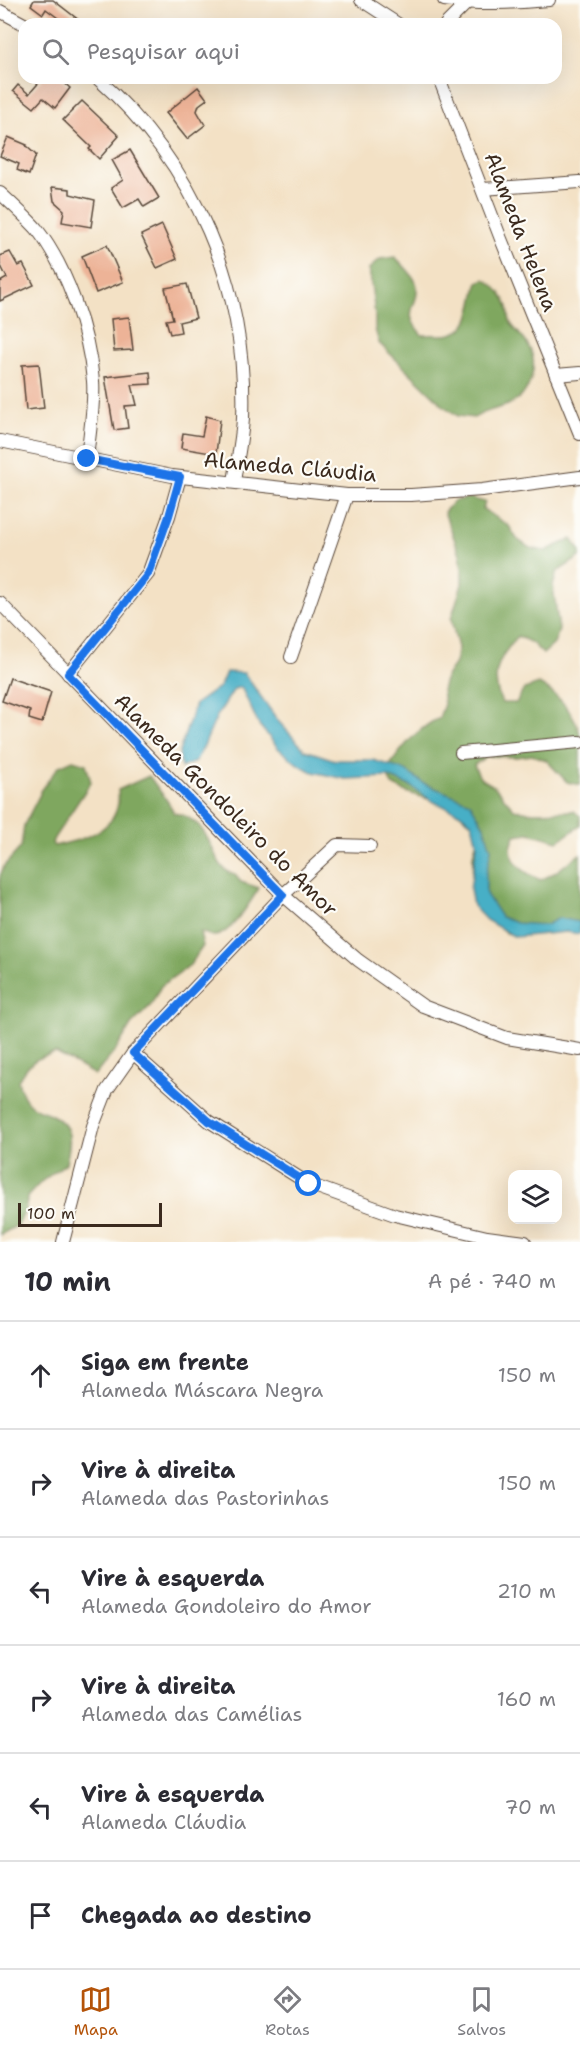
<!DOCTYPE html>
<html lang="pt">
<head>
<meta charset="utf-8">
<style>
  :root { --surface:#fff; --page:#f2f2f3; --text:#2b2b33; --muted:#7c7c81; --line:#e1e1e2; --accent:#b45309 }
  body { margin:0; font-family:"Shantell Sans",sans-serif; background:var(--page); color:var(--text) }
  .controls { position:absolute; right:18px; bottom:18px; display:grid; overflow:hidden; border-radius:12px; box-shadow:0 6px 24px #0002 }
  .controls button { width:54px; height:54px; display:grid; place-items:center; padding:0; border:0; border-bottom:2px solid var(--line); background:var(--surface); color:var(--text); font:30px sans-serif }
  .scale { position:absolute; left:18px; bottom:15px; width:144px; box-sizing:border-box; padding-left:6px; border:3px solid #3b2a1e; border-top:0; font-size:16px; line-height:21px; white-space:nowrap; color:#3b2a1e; -webkit-text-stroke:4px #fdfcf7; paint-order:stroke }
  .stop { position:absolute; width:18px; height:18px; margin:-14px; border:4px solid #1a73e8; border-radius:50%; background:#fff }
  .stop.end { background:#1a73e8; border-color:#fff; box-shadow:0 2px 6px #0008 }
  .list { margin:0; padding:0; list-style:none }
  h2 { display:flex; justify-content:space-between; align-items:center; height:78px; margin:0; padding:0 24px; font-size:26px }
  h2 small { font-size:20px; font-weight:400; color:var(--muted) }
  .list li { display:grid; grid-template-columns:39px 1fr auto; gap:18px; align-items:center; box-sizing:border-box; height:108px; padding:0 24px; border-top:2px solid var(--line) }
  .list b { display:block; font-size:22px; white-space:nowrap }
  .list p { margin:0; font-size:20px; white-space:nowrap; color:var(--muted) }
  .list em { font-size:20px; font-style:normal; color:var(--muted) }
  .icon { flex:none; width:33px; height:33px; fill:none; stroke:currentColor; stroke-width:2; stroke-linecap:round; stroke-linejoin:round }
  .map { position:relative; flex:none; width:580px; height:1242px; overflow:hidden }
  .search { position:absolute; background:var(--surface); box-shadow:0 6px 24px #0002; left:18px; right:18px; top:18px; height:66px; display:flex; align-items:center; gap:15px; box-sizing:border-box; padding:0 21px; border-radius:18px; color:var(--muted); font-size:22px }
  .sheet { height:726px; background:var(--surface) }
  nav { display:flex; justify-content:space-around; align-items:center; box-sizing:border-box; height:84px; border-top:2px solid var(--line); background:var(--surface); font-size:16px; color:var(--muted) }
  nav a { display:grid; justify-items:center; gap:3px }
  nav .on { color:var(--accent) }
  .map>svg:first-child { display:block }
</style>
</head>
<body>
<div class="map">
<svg width="580" height="1242" viewBox="0 0 580 1242">
  <rect width="100%" height="100%" fill="#fdfcf7"/>
  <filter id="ink" filterUnits="userSpaceOnUse"><feTurbulence type="fractalNoise" baseFrequency=".0167" numOctaves="2"/><feDisplacementMap in="SourceGraphic" scale="12" xChannelSelector="R" yChannelSelector="G"/><feConvolveMatrix kernelMatrix="1 2 1 2 8 2 1 2 1" color-interpolation-filters="sRGB"/></filter>
  <filter id="wash" filterUnits="userSpaceOnUse"><feTurbulence type="fractalNoise" baseFrequency=".008" numOctaves="4" result="noise"/><feDisplacementMap in="SourceGraphic" scale="24" xChannelSelector="R" yChannelSelector="G"/><feGaussianBlur stdDeviation="1.35" result="paint"/><feColorMatrix in="noise" values="0 0 0 0 0 0 0 0 0 0 0 0 0 0 0 0 0 1.4 0 .05"/><feComposite in="paint" operator="in"/></filter>
  <g filter="url(#wash)">
    <rect width="100%" height="100%" fill="#f3e1c5"/>
    <g fill="#7fa75f" stroke="#5d683e" stroke-width="1.5">
      <path d="M395,257C402,264 413,274 416,283C422,308 398,308 422,335C432,334 442,336 451,334C474,329 472,299 478,282L485,279C495,286 504,294 508,307C509,313 508,319 512,325C517,332 525,339 529,347C539,365 531,393 512,403C498,410 489,408 474,418L458,416L445,407L379,343L375,329V314L369,269L380,259Z"/>
      <path d="M469,498L485,502L483,509L509,526L517,539L530,548L545,551L572,539L580,550V557L557,572L553,586L559,630L554,644L543,654L532,643L518,636C499,657 489,674 502,703H516L524,689L539,684C557,694 577,714 580,736C580,751 580,769 580,785L567,782L546,760L532,755L517,757L487,756L474,765L480,778L494,786L514,809L529,812L574,811L580,816V826L558,841L529,833L515,835C514,839 511,845 511,849C512,865 528,875 541,880L554,873L580,854V928L521,936L506,933L495,923L472,885L473,855L477,840L474,825L450,806L406,792L392,785L386,771C401,749 415,730 439,718L444,704L442,690L446,676L455,663L458,648L451,619L462,584V569L460,554L444,512L454,501Z"/>
      <path d="M73,760L86,764L91,782L54,838L52,843L54,846C85,839 123,830 118,790L149,776L168,802L174,813C217,820 207,867 235,875L241,882L259,888C251,901 231,935 214,936C210,936 204,933 200,932L203,946L190,965L161,986L151,1005L131,1025L116,1050L95,1075L56,1053C36,1057 27,1064 18,1081C21,1091 24,1100 32,1106C37,1110 44,1111 50,1114C74,1126 71,1140 66,1163L41,1182L28,1196L25,1211L18,1225L0,1235V876L4,866L21,847L24,825L40,794V791L59,766Z"/>
    </g>
    <polygon fill="#47afc6" stroke="#416c72" stroke-width="1.5" points="226,672 244,673 279,722 305,750 335,760 373,760 404,770 425,784 470,802 484,826 491,849 486,874 486,894 501,917 516,923 546,925 559,918 580,922 580,934 566,932 515,937 486,920 473,906 470,889 477,844 472,823 459,813 432,801 410,786 389,777 345,779 313,772 299,765 279,749 259,725 241,687 234,689 217,716 203,748 195,762 181,768 179,752 195,704 220,686"/>
    <g id="blocks">
      <g fill="#edb397">
        <polygon points="34,0 53,0 84,24 66,24 46,9 43,14 31,5"/>
        <polygon points="43,78 59,78 70,88 55,108 43,98 34,108 13,91 18,85 29,94"/>
        <polygon points="198,87 207,99 199,105 197,111 205,125 187,139 166,113"/>
        <polygon points="82,101 119,136 99,159 89,149 91,147 63,120"/>
        <polygon points="8,137 27,145 26,146 36,155 29,175 17,170 19,164 0,156"/>
        <polygon points="130,150 159,198 144,207 139,199 123,208 111,188 123,180 112,160"/>
        <polygon points="52,187 70,189 70,194 95,200 91,227 62,222 64,210 54,201"/>
        <polygon points="162,225 177,259 157,268 141,235"/>
        <polygon points="107,245 123,282 96,293 82,256"/>
        <polygon points="10,252 18,266 23,264 34,285 0,301 0,282 7,278 0,264 0,256"/>
        <polygon points="187,284 196,318 179,322 181,332 170,334 166,320 173,319 165,288"/>
        <polygon points="129,317 133,350 114,351 111,319"/>
        <polygon points="39,364 44,408 26,410 22,365"/>
        <polygon points="150,372 151,384 132,385 137,405 125,406 128,428 114,430 105,377"/>
        <polygon points="206,416 220,420 216,454 181,448 183,433 202,436"/>
        <polygon points="10,678 51,692 42,723 29,719 30,711 2,701"/>
      </g>
    </g>
  </g>
  <g filter="url(#ink)">
    <use href="#blocks" fill-opacity="0" stroke="#574537" stroke-width="1.5"/>
    <g fill="none" stroke-linecap="round" stroke-linejoin="round">
      <defs>
        <g id="minor">
          <polyline points="361,0 398,24"/>
          <path d="M444,0C479,5 514,3 549,0"/>
          <polyline points="0,11 24,24"/>
          <polyline points="446,24 467,3"/>
          <path d="M97,78C195,164 248,288 243,418C242,439 237,461 234,482"/>
          <polyline points="439,78 501,239 580,434"/>
          <polyline points="483,189 580,182"/>
          <path d="M0,193C12,204 25,216 36,228C67,267 89,332 93,381C95,405 89,435 87,459"/>
          <polyline points="556,375 580,373"/>
          <polyline points="0,441 172,476 347,495 411,495 482,490 580,477"/>
          <polyline points="0,603 283,895 358,960 423,1006 507,1038 580,1050"/>
          <polyline points="291,657 347,495"/>
          <polyline points="68,674 148,574 169,516 180,477"/>
          <polyline points="461,753 580,742"/>
          <polyline points="133,1053 209,1121 309,1184 395,1215 487,1237 525,1242"/>
          <polyline points="63,1242 93,1126 107,1090 133,1053 283,895 337,845 370,846"/>
        </g>
      </defs>
      <use href="#minor" stroke="#574537" stroke-width="14"/>
      <use href="#minor" stroke="#fff" stroke-width="12"/>
    </g>
  </g>
  <g fill="none" stroke-linecap="round" stroke-linejoin="round" filter="url(#ink)">
    <polyline stroke="#1a73e8" stroke-width="8" points="87,459 180,477 169,516 148,574 68,674 283,895 133,1053 209,1121 309,1184"/>
  </g>
  <g text-anchor="middle" stroke-width="4.5" stroke-linejoin="round" paint-order="stroke">
    <g font-size="21" fill="#3b2a1e" stroke="#fdfcf7">
      <text transform="translate(521 232) rotate(69)" y="7">Alameda Helena</text>
      <text transform="translate(290 467) rotate(5)" y="7">Alameda Cláudia</text>
      <text transform="translate(226 805) rotate(45)" y="7">Alameda Gondoleiro do Amor</text>
    </g>
  </g>
</svg>
<div class="controls">
<button><svg class="icon" aria-label="layers" viewBox="0 0 24 24"><path d="M12 4l9 5-9 5-9-5zM3 14l9 5 9-5"/></svg></button>
</div>
<div class="scale">100 m</div>
<div class="stop" style="left:309px;top:1184px"></div>
<div class="stop end" style="left:87px;top:459px"></div>
<div class="search"><svg class="icon" aria-label="search" viewBox="0 0 24 24"><circle cx="10" cy="10" r="6"/><path d="M15 15l6 6"/></svg>Pesquisar aqui</div>
</div>
<section class="sheet">
<h2>10 min<small>A pé · 740 m</small></h2>
<ul class="list">
<li><svg class="icon" aria-label="ahead" viewBox="0 0 24 24"><path d="M12 20V5M6 11l6-6 6 6"/></svg><div><b>Siga em frente</b><p>Alameda Máscara Negra</p></div><em>150 m</em></li>
<li><svg class="icon" aria-label="right" viewBox="0 0 24 24"><path d="M7 20v-9h11M14 6l5 5-5 5"/></svg><div><b>Vire à direita</b><p>Alameda das Pastorinhas</p></div><em>150 m</em></li>
<li><svg class="icon" aria-label="left" viewBox="0 0 24 24"><path d="M17 20v-9H6M10 6l-5 5 5 5"/></svg><div><b>Vire à esquerda</b><p>Alameda Gondoleiro do Amor</p></div><em>210 m</em></li>
<li><svg class="icon" aria-label="right" viewBox="0 0 24 24"><path d="M7 20v-9h11M14 6l5 5-5 5"/></svg><div><b>Vire à direita</b><p>Alameda das Camélias</p></div><em>160 m</em></li>
<li><svg class="icon" aria-label="left" viewBox="0 0 24 24"><path d="M17 20v-9H6M10 6l-5 5 5 5"/></svg><div><b>Vire à esquerda</b><p>Alameda Cláudia</p></div><em>70 m</em></li>
<li><svg class="icon" aria-label="arrive" viewBox="0 0 24 24"><path d="M6 21V4h12l-3 4 3 4H6"/></svg><div><b>Chegada ao destino</b></div></li>
</ul>
</section>
<nav>
<a class="on"><svg class="icon" aria-label="map" viewBox="0 0 24 24"><path d="M3 6l6-2 6 2 6-2v14l-6 2-6-2-6 2zM9 4v14M15 6v14"/></svg>Mapa</a>
<a><svg class="icon" aria-label="directions" viewBox="0 0 24 24"><path d="M12 3l9 9-9 9-9-9zM9 14v-3h6M13 9l2 2-2 2"/></svg>Rotas</a>
<a><svg class="icon" aria-label="saved" viewBox="0 0 24 24"><path d="M7 4h10v16l-5-4-5 4z"/></svg>Salvos</a>
</nav>
</body>
</html>
